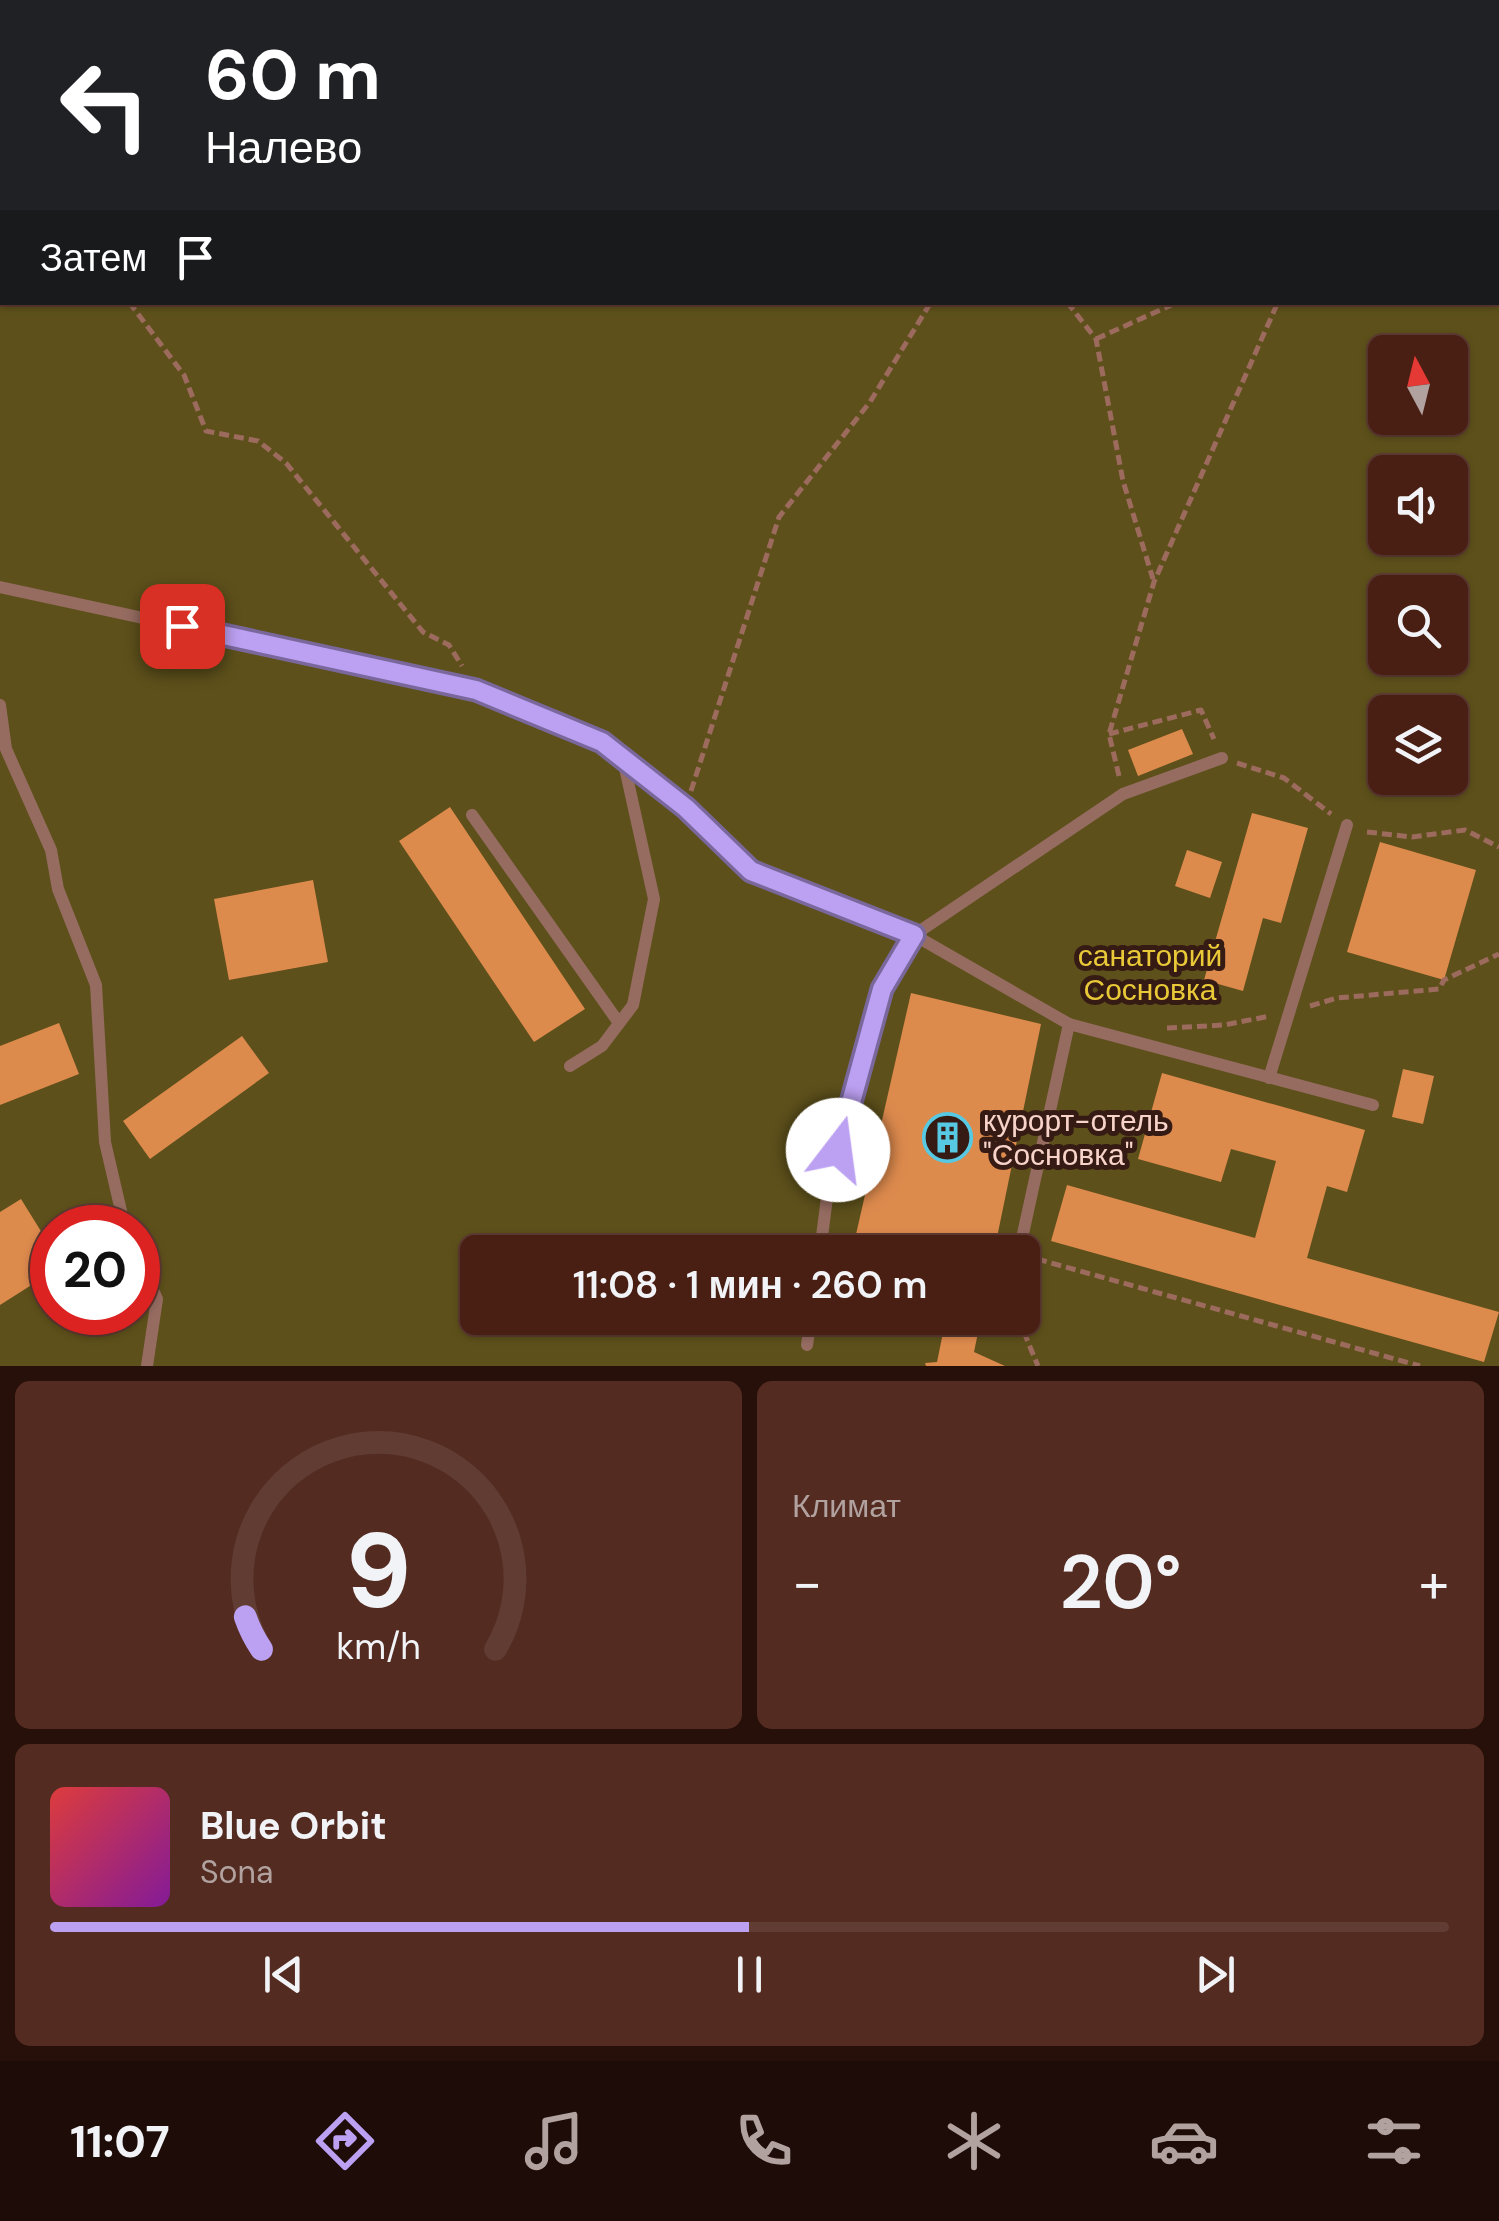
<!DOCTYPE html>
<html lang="ru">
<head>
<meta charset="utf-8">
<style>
  :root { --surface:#491e13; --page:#532b21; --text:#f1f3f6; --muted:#b1a2a0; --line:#613c33; --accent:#bca0f2 }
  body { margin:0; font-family:"DM Sans",sans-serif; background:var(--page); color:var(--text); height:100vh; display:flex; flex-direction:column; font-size:38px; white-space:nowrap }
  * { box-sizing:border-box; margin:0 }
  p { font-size:32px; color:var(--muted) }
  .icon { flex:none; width:55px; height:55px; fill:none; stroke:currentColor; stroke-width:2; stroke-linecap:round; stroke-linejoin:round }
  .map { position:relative; height:1366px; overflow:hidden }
  .panel { display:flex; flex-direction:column; gap:15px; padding:15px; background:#28100a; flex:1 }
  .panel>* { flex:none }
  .guide { position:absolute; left:0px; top:0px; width:1500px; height:305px; box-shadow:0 2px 8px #0004,0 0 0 2px var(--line); background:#202124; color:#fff; overflow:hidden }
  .needle { width:65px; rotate:353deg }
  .fabs { position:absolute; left:1368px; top:335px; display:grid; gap:20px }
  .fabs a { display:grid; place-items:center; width:100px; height:100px; border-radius:15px; background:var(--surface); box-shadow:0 2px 8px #0004,0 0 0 2px var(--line); font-size:50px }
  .speed { position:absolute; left:30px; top:1205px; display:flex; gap:20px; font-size:50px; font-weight:700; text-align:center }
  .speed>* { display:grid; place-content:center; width:130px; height:130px; border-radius:50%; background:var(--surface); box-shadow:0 2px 8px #0004,0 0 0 2px var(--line); line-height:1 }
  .speed .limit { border:15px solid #d22; background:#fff; color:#111 }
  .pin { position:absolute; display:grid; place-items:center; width:85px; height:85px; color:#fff; margin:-42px; border-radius:20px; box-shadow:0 5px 15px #0006 }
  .me { position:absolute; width:110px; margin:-55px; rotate:15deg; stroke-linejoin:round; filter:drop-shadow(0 0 8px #0008) }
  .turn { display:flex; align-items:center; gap:35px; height:210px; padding:0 40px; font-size:45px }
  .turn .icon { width:130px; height:130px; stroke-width:2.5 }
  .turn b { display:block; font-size:70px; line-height:85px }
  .then { display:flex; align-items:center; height:95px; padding:0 40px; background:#0003; gap:20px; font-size:38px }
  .big { font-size:75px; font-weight:600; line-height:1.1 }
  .panel .card { flex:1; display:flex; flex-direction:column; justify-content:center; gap:15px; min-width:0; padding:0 35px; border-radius:15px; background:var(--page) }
  .panel .dial { align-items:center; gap:0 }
  .dial svg { height:260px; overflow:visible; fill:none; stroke:var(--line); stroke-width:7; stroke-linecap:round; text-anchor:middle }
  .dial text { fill:var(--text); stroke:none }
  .song { display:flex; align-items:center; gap:30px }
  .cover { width:120px; height:120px; border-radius:15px; background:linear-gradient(135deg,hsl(0 70% 55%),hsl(290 70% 35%)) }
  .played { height:10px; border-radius:5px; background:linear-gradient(90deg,var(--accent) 50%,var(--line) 50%) }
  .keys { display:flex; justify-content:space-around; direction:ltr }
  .heat { display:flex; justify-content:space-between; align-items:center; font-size:55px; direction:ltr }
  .panel .tiles { flex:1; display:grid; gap:15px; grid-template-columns:1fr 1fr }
  .card:last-child { grid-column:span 2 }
  .trip { position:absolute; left:460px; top:1235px; width:580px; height:100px; border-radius:15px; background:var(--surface); box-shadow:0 2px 8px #0004,0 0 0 2px var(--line); font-weight:600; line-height:100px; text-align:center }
  .tab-bar { display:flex; height:160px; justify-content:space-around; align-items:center; background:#1d0c08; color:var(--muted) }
  .tab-bar .icon { width:70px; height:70px }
  .tab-bar .current { color:var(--accent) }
  .tab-bar b { font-size:45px; color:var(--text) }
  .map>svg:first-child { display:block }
  .green { fill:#5d501b; fill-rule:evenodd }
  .building { fill:#dd8a4d }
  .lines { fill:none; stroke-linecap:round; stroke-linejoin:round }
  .path { stroke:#9c6b5e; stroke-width:5; stroke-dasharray:10 5; stroke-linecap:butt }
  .lane { stroke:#966c61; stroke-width:12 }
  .route-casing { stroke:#7a689d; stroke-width:25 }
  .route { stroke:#bca0f2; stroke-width:18 }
  .labels { text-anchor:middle; stroke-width:10; stroke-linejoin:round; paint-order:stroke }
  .park-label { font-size:30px; fill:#eac939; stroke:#351b14 }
  .poi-label { font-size:30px; fill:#f8d3c9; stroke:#351b14; text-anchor:start }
</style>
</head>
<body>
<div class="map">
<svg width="1499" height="1366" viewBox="0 0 1499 1366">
  <rect width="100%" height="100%" fill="#612819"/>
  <path class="green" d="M 0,0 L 1499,0 L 1499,1366 L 0,1366 ZM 2,2 L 1498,2 L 1498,302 L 2,302 ZM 1385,352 L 1450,352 L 1450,418 L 1385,418 ZM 1385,472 L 1450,472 L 1450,538 L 1385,538 ZM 1385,592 L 1450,592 L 1450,658 L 1385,658 ZM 1385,712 L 1450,712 L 1450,778 L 1385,778 ZM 52,1228 L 138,1228 L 138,1312 L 52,1312 ZM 478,1252 L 1022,1252 L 1022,1318 L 478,1318 Z"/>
  <g class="building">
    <path d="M 1182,729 L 1193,754 L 1138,776 L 1128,750 Z"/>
    <path d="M 450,807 L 585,1009 L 534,1042 L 399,841 Z"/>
    <path d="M 1252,813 L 1308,828 L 1281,923 L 1263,918 L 1243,991 L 1204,980 Z"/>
    <path d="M 1380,842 L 1476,870 L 1444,980 L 1347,952 Z"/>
    <path d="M 1187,850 L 1222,862 L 1210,898 L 1175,886 Z"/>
    <path d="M 313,880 L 328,962 L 229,980 L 214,899 Z"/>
    <path d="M 911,993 L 1041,1024 L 994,1252 L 852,1252 Z"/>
    <path d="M 59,1023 L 79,1074 L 0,1105 L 0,1046 Z"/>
    <path d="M 242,1036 L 269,1073 L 150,1159 L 123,1121 Z"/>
    <path d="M 1403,1069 L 1434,1076 L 1423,1124 L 1392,1117 Z"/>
    <path d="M 1162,1073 L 1365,1130 L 1347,1192 L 1327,1186 L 1307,1258 L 1499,1312 L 1484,1362 L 1051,1241 L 1067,1185 L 1255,1238 L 1276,1161 L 1231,1149 L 1221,1182 L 1138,1159 Z"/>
    <path d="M 21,1199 L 52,1249 L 52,1272 L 0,1305 L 0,1212 Z"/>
    <path d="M 946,1318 L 981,1318 L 974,1352 L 1005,1366 L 926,1366 L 925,1363 L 937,1362 Z"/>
  </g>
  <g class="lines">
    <g class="path">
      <path d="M 707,0 L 711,2"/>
      <path d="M 811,0 L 812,2"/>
      <path d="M 424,2 L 427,0"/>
      <path d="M 1063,2 L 1064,0"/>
      <path d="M 1415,2 L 1416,0"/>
      <path d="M 0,88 L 2,99"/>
      <path d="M 1498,143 L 1499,142"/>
      <path d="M 129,302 L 184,375 L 206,431 L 258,441 L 286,463 L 423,632 L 449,645 L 462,666"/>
      <path d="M 1067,302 L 1096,339 L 1123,481 L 1153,579"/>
      <path d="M 1096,339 L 1178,302"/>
      <path d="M 1109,734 L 1201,710 L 1214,739"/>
      <path d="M 1237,763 L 1284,778 L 1331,814"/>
      <path d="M 1119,776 L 1109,734 L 1154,582 L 1278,302"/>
      <path d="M 691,791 L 779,517 L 870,402 L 931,302"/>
      <path d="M 1367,832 L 1412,837 L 1465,830 L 1499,847"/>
      <path d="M 1310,1006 L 1337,998 L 1439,989 L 1444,980 L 1499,954"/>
      <path d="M 1167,1028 L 1224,1025 L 1270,1016"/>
      <path d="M 1037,1259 L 1420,1366"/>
      <path d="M 1018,1318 L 1038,1366"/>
    </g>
    <g class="lane">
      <path d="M 0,587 L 477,690 L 602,742 L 686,808 L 751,871 L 914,935 L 1069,1024 L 1019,1252"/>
      <path d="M 0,705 L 6,749 L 51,850 L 58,889 L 96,985 L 105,1142 L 125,1228"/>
      <path d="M 472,815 L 619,1023"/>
      <path d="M 1069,1024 L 1373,1105"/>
      <path d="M 570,1066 L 602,1046 L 633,1005 L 654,899 L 623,759"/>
      <path d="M 1269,1078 L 1347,825"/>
      <path d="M 820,1252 L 829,1182 L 882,989 L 914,935 L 1123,794 L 1222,758"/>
      <path d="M 138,1256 L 157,1299 L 147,1366"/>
      <path d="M 807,1345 L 811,1318"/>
    </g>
  </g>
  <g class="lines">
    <defs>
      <path id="route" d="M 182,626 L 476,690 L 602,742 L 686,808 L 751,871 L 914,935 L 882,989 L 838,1150"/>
    </defs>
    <use href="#route" class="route-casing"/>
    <use href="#route" class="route"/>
  </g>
  <defs>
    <symbol id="building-ring" viewBox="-11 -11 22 22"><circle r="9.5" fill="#351b14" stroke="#57c9e3" stroke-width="1.5"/><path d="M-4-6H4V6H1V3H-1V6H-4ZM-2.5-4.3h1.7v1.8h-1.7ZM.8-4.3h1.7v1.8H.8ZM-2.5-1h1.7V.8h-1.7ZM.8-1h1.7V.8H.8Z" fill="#57c9e3"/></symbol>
  </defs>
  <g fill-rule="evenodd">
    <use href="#building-ring" x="920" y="1110" width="55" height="55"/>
  </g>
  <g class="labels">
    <g class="park-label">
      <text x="1150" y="966">санаторий<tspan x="1150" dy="34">Сосновка</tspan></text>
    </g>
    <g class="poi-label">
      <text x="983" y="1131">курорт-отель<tspan x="983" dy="34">"Сосновка"</tspan></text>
    </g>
  </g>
</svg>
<div class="fabs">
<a><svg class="needle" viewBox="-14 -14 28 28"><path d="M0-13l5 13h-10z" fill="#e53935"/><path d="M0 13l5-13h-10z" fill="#b1a2a0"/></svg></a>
<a><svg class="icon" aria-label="sound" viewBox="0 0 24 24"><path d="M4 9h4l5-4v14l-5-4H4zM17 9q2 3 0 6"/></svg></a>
<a><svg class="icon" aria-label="search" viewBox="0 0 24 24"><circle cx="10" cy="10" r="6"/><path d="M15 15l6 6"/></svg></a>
<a><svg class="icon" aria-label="layers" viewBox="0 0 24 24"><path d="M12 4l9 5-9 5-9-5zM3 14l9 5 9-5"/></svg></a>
</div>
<div class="speed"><div class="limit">20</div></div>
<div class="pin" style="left:182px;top:626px;background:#d93025"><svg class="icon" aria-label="arrive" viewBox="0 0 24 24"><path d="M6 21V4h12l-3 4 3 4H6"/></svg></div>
<svg class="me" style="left:838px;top:1150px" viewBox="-20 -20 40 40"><circle r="19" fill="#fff"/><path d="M0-13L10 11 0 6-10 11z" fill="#bca0f2"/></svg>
<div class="trip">11:08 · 1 мин · 260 m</div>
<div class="guide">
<div class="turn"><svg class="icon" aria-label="left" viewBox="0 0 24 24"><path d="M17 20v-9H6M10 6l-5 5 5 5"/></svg><div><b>60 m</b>Налево</div></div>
<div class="then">Затем<svg class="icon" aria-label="arrive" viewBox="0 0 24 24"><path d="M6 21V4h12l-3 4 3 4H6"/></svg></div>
</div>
</div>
<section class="panel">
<div class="tiles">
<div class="card dial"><svg viewBox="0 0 100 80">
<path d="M14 69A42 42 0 1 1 86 69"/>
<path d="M14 69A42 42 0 0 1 9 59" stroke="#bca0f2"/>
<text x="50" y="56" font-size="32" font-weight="700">9</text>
<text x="50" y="72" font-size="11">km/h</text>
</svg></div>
<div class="card"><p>Климат</p>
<div class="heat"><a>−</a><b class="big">20°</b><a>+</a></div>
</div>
<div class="card">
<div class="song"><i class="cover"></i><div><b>Blue Orbit</b><p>Sona</p></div></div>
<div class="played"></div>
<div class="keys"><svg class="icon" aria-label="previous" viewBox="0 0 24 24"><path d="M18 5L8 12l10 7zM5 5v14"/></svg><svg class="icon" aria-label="pause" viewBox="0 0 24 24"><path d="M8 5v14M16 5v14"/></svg><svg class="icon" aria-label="next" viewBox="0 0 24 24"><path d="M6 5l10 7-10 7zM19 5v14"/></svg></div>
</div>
</div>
</section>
<nav class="tab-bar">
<b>11:07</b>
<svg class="icon current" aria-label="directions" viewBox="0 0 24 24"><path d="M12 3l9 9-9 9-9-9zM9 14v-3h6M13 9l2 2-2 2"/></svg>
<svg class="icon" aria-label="music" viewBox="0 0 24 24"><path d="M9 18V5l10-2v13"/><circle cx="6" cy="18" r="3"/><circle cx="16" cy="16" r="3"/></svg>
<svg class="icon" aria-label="phone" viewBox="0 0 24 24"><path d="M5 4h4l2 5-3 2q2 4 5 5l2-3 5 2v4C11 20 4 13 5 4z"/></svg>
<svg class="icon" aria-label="climate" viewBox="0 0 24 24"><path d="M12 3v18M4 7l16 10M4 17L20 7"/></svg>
<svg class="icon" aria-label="car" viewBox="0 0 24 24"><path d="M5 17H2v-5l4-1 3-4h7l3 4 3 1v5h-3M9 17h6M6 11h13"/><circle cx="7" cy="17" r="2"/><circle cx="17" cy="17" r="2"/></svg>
<svg class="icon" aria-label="filters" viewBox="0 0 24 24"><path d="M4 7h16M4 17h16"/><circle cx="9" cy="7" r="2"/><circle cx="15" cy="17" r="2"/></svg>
</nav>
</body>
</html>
